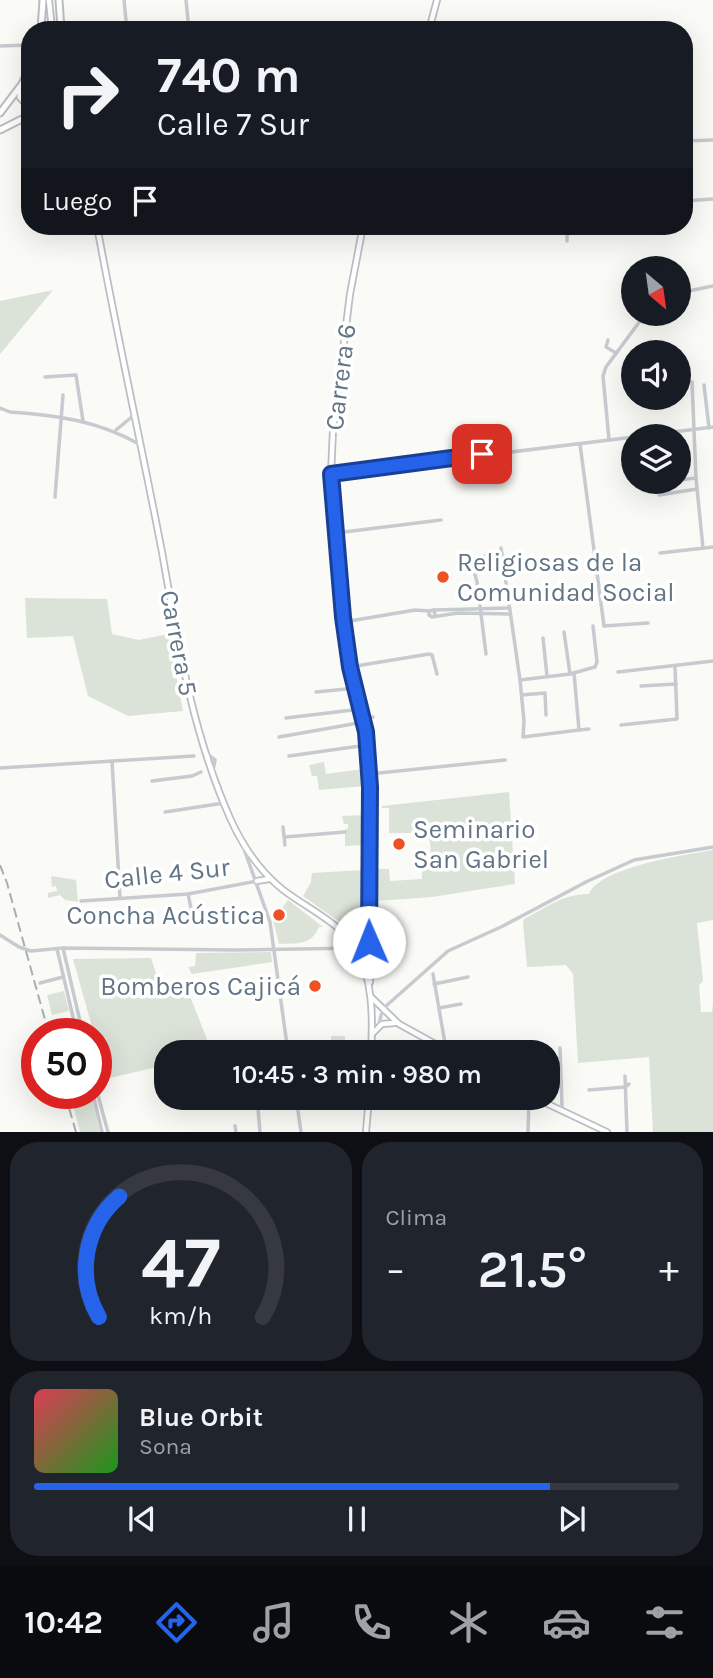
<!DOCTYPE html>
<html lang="es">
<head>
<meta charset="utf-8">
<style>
  :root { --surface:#171b24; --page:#20242c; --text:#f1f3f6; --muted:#9ea1a6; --line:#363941; --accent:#2563eb }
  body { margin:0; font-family:Karla,sans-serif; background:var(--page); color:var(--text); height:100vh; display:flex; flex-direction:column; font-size:26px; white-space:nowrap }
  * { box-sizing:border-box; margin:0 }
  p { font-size:23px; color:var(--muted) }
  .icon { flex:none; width:38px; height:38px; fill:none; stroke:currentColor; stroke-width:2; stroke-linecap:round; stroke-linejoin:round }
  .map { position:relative; height:1132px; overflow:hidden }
  .side { display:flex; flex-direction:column; gap:10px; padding:10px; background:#0d0f14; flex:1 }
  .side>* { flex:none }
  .banner { position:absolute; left:21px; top:21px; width:672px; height:214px; border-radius:28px; box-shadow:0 7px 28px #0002; background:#171b24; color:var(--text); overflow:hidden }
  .needle { width:46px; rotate:151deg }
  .tools { position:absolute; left:621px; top:256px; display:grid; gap:14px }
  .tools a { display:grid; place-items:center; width:70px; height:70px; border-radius:50%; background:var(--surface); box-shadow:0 7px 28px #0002; font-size:35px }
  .speed { position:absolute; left:21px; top:1018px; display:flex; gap:14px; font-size:35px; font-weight:700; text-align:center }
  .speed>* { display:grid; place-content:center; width:91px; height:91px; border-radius:50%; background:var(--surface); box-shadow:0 7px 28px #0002; line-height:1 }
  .speed .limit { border:10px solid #d22; background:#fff; color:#111 }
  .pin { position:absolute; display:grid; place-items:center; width:60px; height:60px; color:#fff; margin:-30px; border-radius:14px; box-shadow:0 4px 10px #0006 }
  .me { position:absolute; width:77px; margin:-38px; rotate:359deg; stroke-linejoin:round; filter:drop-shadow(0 0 5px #0008) }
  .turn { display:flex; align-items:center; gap:24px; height:147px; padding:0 21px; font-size:32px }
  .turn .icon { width:91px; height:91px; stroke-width:2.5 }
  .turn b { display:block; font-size:49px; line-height:60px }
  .then { display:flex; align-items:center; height:66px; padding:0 21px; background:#0003; gap:14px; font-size:26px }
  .big { font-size:52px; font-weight:600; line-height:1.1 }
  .side .tile { flex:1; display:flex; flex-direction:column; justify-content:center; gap:10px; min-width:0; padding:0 24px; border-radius:28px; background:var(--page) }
  .side .dial { align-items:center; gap:0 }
  .dial svg { height:182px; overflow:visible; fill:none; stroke:var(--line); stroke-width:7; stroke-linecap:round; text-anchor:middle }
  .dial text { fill:var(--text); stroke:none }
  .song { display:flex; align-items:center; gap:21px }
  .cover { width:84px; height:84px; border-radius:10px; background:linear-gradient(135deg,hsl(350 70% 55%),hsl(120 70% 35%)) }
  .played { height:7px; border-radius:4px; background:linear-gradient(90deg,var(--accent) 80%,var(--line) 80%) }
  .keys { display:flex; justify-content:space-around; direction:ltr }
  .heat { display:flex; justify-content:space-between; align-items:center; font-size:38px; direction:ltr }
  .side .tiles { flex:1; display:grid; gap:10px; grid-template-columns:1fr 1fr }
  .tile:last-child { grid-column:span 2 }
  .trip { position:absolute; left:154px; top:1040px; width:406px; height:70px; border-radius:28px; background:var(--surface); box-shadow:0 7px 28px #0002; font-weight:600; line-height:70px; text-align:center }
  .menu { display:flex; height:112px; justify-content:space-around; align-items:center; background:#090b0e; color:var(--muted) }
  .menu .icon { width:49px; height:49px }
  .menu .on { color:var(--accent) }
  .menu b { font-size:32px; color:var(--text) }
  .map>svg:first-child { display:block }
  .green { fill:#dbe2d8 }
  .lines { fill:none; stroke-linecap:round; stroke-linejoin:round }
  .secondary-casing { stroke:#b9bfc3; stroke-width:8 }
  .trunk-casing { stroke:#b9bdc0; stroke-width:9 }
  .minor { stroke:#c7cbcf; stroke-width:3.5 }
  .secondary { stroke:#fff; stroke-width:4.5 }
  .trunk { stroke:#fff; stroke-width:5 }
  .rail { stroke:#a7aeb4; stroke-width:2; stroke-dasharray:10 5; stroke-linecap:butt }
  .route-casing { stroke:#184099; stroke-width:18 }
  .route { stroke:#2563eb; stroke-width:12 }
  .poi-dot { fill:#ee5122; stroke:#fff; stroke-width:2.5 }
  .labels { text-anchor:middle; stroke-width:7; stroke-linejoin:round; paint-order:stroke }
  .street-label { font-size:26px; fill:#637584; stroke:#fff }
  .poi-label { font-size:26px; fill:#637584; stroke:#fff; text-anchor:start }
</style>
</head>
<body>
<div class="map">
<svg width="713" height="1132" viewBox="0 0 713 1132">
  <rect width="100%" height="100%" fill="#fafaf7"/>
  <g class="green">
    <path d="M 53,290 L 0,354 L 0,301 Z"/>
    <path d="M 25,598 L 107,599 L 112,634 L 139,640 L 168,634 L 183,711 L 128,716 L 88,696 L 73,636 L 27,638 Z"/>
    <path d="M 324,762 L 326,774 L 363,769 L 365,786 L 319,790 L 317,776 L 312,776 L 309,765 Z"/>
    <path d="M 509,792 L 515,884 L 432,897 L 376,901 L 378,869 L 389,869 L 390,881 L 422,879 L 422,872 C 431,862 434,843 426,833 L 389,833 L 389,808 L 382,808 L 382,806 Z"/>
    <path d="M 364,815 L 363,845 L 345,846 L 345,829 L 348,829 L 348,824 L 344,824 L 342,816 Z"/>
    <path d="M 713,850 L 713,920 L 697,923 L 703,981 L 699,985 L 701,1012 L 712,1012 L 713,1004 L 713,1132 L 653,1132 L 649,1057 L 578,1063 L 573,974 L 566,965 L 527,967 L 523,923 L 524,919 C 545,908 565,893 589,894 C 600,867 685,855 713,850 Z"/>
    <path d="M 363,870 L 364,943 L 361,944 L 341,923 L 303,896 L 311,882 L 312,873 Z"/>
    <path d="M 51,876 L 76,880 L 78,902 L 65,900 L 60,895 L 48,898 L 48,893 L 57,891 L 56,886 L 52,887 Z"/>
    <path d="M 288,900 L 323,927 L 319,927 C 311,946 297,943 279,944 L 273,920 Z"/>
    <path d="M 271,952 L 272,962 L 192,974 L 188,967 L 195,966 L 196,953 Z"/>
    <path d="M 151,958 L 159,982 L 188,991 L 212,1052 L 166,1052 L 166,1065 L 105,1079 L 96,1044 L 96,1034 L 94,1034 L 73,959 Z"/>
    <path d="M 64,991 L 69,1011 L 52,1015 L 47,995 Z"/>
    <path d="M 331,1036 L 345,1036 L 345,1042 L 349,1042 L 349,1048 L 365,1048 L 365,1052 L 331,1052 Z"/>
    <path d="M 70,1094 L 91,1094 L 100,1132 L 80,1132 Z"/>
  </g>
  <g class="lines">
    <defs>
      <g id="secondary">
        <path d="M 49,0 L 52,30"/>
        <path d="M 429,30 L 437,0"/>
        <path d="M 97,226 C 117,335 141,443 162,552 C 178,643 192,732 230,818 C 242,845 259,870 282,889 C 306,908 340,922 356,949 C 373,978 373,1019 371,1052"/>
        <path d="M 363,226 L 350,294 L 333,430 L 331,474 L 343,617 L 350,667 L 364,722 L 368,757 L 370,982"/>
        <path d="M 257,881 L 269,879"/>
        <path d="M 371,997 L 399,1024 L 450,1052"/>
        <path d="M 373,1033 L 382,1024 L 395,1023"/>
        <path d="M 533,1097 L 607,1132"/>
        <path d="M 366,1132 L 369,1097"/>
      </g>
      <g id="trunk">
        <path d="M 59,0 L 61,30"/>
        <path d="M 41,30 L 43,0"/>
        <path d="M 21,87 L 20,97 L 30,108"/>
        <path d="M 0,113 L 22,84 L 30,67"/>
        <path d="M 0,130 L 30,115"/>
      </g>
    </defs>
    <use href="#secondary" class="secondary-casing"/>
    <use href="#trunk" class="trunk-casing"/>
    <g class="minor">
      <path d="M 124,0 L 127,30"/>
      <path d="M 186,0 L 189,30"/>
      <path d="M 0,46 L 30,45"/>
      <path d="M 684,141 L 713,140"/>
      <path d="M 684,201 L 713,199"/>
      <path d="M 567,226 L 567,241"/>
      <path d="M 679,293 L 713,286"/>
      <path d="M 608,340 L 606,347 L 616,353"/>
      <path d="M 45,377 L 76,375 L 83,421"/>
      <path d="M 692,382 L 696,478 L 703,548"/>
      <path d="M 704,385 L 709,428"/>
      <path d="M 0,408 L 10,412 C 57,415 98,421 139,444"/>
      <path d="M 116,430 L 133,416"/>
      <path d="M 641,436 L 713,427"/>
      <path d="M 609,440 L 603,376 L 606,367 L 646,313"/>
      <path d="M 580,444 L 604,626 L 648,623"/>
      <path d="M 457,457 L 458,465"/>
      <path d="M 331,474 L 634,437"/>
      <path d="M 679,480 L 696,478"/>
      <path d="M 654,485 L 675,481"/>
      <path d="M 659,495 L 697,489"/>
      <path d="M 55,497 L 63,395"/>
      <path d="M 336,533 L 441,520"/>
      <path d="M 501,548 L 520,680 L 524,721 L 523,737 L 579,730"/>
      <path d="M 660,553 L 713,547"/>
      <path d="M 434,610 L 509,608"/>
      <path d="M 435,615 L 434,610 L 429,611 L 429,615 L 432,617 L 458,613 L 510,614"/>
      <path d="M 344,622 L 415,610 L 429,611"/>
      <path d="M 564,632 L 570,674"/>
      <path d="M 543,638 L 547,676"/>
      <path d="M 486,654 L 477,582 L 471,560 L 474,558 L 502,554"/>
      <path d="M 350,667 L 429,654 L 432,655 L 437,674"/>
      <path d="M 618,672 L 713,661"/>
      <path d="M 574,673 L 579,730 L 589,729"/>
      <path d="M 520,680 L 570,674 L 595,667 L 597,662 L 593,626"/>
      <path d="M 641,686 L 676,684"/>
      <path d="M 316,692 L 356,688"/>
      <path d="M 522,695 L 545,693 L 546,715"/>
      <path d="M 286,718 L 361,709"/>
      <path d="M 364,719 L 373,717"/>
      <path d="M 621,725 L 677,719 L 675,667"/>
      <path d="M 279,737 L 364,722"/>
      <path d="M 206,753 L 215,760 L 213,771"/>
      <path d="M 289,756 L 367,745"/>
      <path d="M 112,761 L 120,898"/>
      <path d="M 0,768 L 194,756"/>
      <path d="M 369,774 L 505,760"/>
      <path d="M 152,781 L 192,776 L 201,772"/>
      <path d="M 165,812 L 224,803"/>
      <path d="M 283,827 L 285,845"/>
      <path d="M 285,837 L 345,832"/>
      <path d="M 243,846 L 270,922 L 288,1052"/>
      <path d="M 188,894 L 193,918"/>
      <path d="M 81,901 L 188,894 L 257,881"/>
      <path d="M 0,935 L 19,947 L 31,951 L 63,948 L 236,950 L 356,948"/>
      <path d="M 63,948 L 83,1034"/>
      <path d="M 57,949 L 77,1034"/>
      <path d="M 433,974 L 446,1049"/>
      <path d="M 40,983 L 63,977"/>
      <path d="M 434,984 L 468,977"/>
      <path d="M 439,1008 L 461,1004"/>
      <path d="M 379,1025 L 381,1015 L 386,1006 L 448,951 L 503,926 L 588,881 L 634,860 L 713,847"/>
      <path d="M 67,1034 L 77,1032"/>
      <path d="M 560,1048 L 562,1106"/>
      <path d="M 625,1076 L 627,1132"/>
      <path d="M 96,1088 L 108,1132"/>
      <path d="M 589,1090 L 625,1087 L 629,1084"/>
      <path d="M 93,1094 L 102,1132"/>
      <path d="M 257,1097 L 260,1132"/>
      <path d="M 296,1097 L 301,1132"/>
      <path d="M 235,1126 L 236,1132"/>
      <path d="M 528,1132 L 529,1097"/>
    </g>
    <use href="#secondary" class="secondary"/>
    <use href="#trunk" class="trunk"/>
    <g class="rail">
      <path d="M 0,865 L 7,883 L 49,1034"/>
      <path d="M 65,1094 L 76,1132"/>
    </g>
  </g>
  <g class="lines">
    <defs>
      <path id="route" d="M 369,942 L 370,787 L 366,732 L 350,667 L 343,617 L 331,474 L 482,454"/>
    </defs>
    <use href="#route" class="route-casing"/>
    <use href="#route" class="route"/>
  </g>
  <g class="poi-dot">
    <circle cx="443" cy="577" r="7"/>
    <circle cx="399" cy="844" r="7"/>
    <circle cx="279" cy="915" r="7"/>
    <circle cx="315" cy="986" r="7"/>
  </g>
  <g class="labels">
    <g class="street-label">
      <text transform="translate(340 377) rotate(-83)" y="9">Carrera 6</text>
      <text transform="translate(179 643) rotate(79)" y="9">Carrera 5</text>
      <text transform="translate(167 873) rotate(-6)" y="9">Calle 4 Sur</text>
    </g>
    <g class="poi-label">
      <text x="457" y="571">Religiosas de la<tspan x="457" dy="30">Comunidad Social</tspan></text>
      <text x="413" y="838">Seminario<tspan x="413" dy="30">San Gabriel</tspan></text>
      <text x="265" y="924" text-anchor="end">Concha Acústica</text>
      <text x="301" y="995" text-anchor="end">Bomberos Cajicá</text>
    </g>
  </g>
</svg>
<div class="tools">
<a><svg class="needle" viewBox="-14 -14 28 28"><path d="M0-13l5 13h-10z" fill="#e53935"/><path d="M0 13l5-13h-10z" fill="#9ea1a6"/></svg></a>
<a><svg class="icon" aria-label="sound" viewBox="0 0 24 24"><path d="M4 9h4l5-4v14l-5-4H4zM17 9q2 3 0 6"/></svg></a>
<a><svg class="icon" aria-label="layers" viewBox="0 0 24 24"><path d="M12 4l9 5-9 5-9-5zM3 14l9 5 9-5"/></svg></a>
</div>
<div class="speed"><div class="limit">50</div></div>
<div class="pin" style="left:482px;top:454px;background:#d93025"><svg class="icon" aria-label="arrive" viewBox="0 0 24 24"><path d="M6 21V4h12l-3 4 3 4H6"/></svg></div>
<svg class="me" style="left:369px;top:942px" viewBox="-20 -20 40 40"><circle r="19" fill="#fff"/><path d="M0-13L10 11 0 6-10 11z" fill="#2563eb"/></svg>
<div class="trip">10:45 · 3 min · 980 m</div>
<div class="banner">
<div class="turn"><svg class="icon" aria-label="right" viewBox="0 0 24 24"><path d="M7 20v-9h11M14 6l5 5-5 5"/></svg><div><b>740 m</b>Calle 7 Sur</div></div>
<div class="then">Luego<svg class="icon" aria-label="arrive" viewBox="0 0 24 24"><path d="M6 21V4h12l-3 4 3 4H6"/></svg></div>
</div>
</div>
<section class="side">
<div class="tiles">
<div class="tile dial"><svg viewBox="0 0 100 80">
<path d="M14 69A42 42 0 1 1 86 69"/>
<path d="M14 69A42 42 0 0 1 23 16" stroke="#2563eb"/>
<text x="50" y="56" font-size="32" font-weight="700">47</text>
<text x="50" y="72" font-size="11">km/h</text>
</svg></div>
<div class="tile"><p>Clima</p>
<div class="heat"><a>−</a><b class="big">21.5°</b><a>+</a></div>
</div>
<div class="tile">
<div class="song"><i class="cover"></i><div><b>Blue Orbit</b><p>Sona</p></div></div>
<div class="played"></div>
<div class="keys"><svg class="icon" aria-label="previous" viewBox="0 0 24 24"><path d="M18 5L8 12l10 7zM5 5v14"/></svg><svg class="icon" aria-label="pause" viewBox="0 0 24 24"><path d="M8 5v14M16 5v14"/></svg><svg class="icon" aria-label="next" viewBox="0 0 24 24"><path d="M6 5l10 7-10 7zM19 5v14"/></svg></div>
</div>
</div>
</section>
<nav class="menu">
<b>10:42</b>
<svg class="icon on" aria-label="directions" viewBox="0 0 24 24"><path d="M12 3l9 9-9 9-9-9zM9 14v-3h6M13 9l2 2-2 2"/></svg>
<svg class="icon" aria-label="music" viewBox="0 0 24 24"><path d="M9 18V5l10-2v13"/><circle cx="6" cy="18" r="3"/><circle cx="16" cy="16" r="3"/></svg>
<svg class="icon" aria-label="phone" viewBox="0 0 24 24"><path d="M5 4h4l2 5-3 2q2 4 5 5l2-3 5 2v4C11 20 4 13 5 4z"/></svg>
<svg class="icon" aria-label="climate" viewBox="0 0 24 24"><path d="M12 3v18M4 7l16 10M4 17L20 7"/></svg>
<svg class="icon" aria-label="car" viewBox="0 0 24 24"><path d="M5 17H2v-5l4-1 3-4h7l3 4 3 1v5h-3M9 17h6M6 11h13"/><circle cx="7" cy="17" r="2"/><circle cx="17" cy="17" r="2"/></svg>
<svg class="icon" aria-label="filters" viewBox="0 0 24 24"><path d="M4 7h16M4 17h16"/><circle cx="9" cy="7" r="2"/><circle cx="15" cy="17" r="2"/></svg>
</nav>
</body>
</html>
